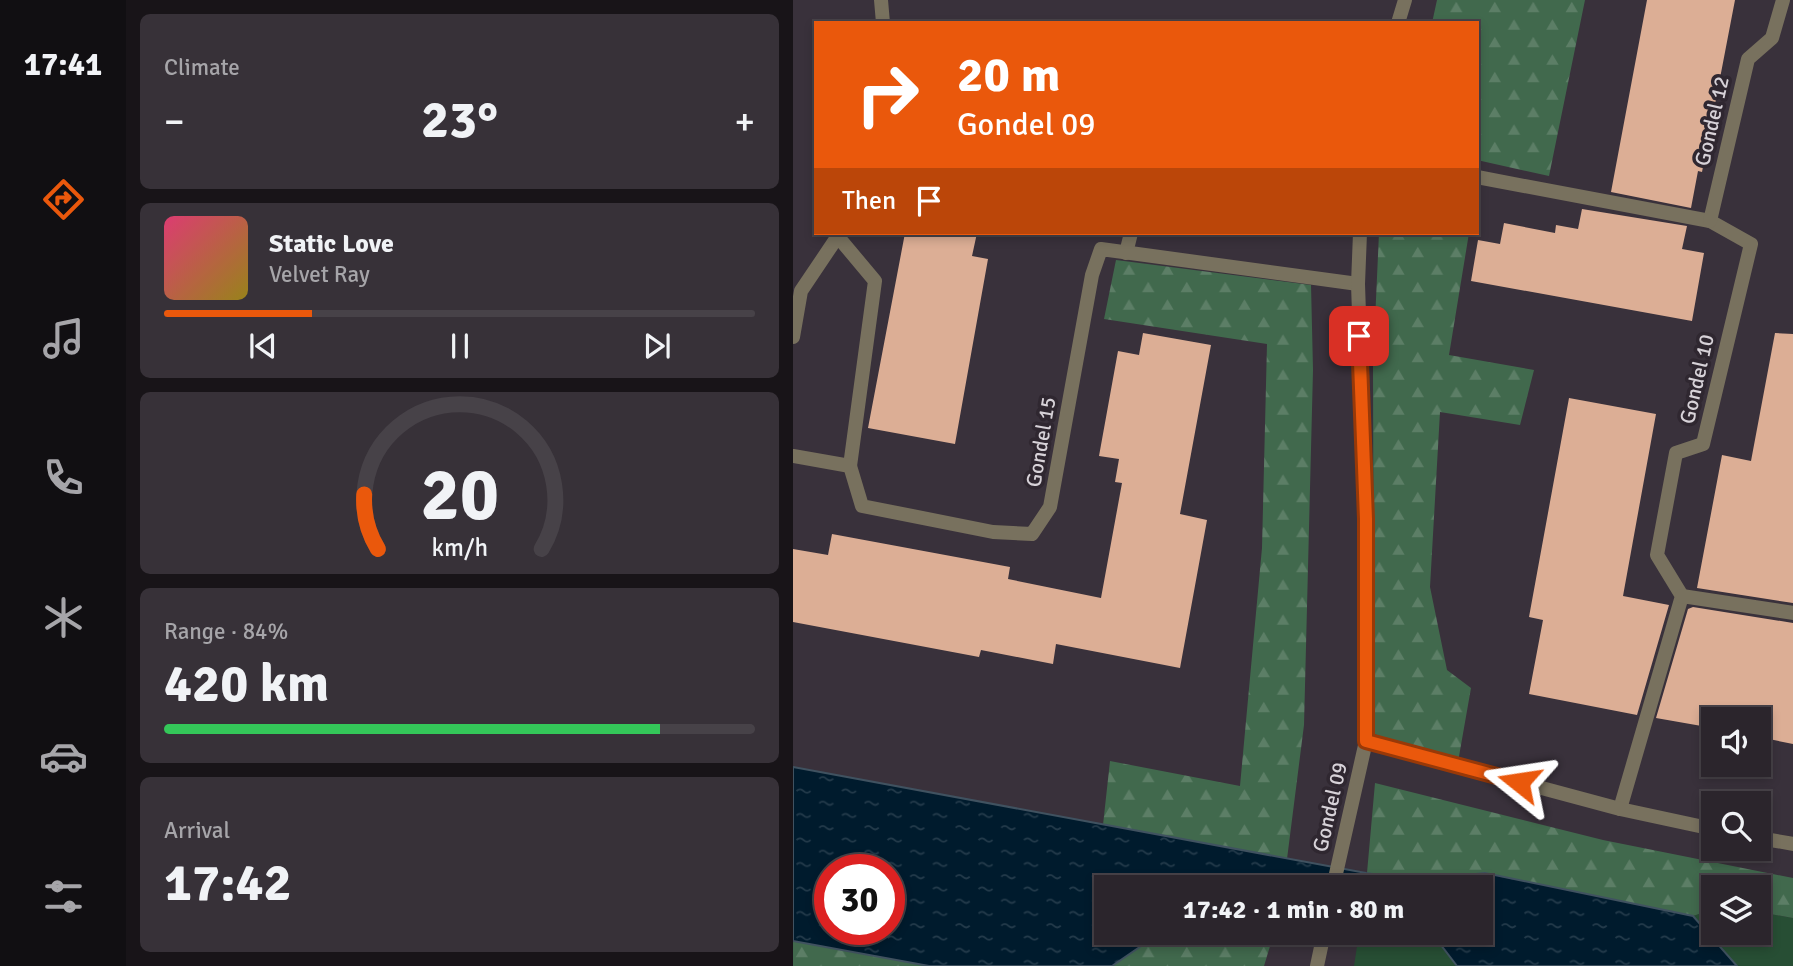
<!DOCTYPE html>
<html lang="en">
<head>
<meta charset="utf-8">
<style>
  :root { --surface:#2b252c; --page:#373138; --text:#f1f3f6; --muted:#a6a5a9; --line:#474248; --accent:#ea580c }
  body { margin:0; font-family:Signika,sans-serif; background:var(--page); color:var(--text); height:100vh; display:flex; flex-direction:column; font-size:26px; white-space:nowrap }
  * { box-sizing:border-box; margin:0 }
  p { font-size:23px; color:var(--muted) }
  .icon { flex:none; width:38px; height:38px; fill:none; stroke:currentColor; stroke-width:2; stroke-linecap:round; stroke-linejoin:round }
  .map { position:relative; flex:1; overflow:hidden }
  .sheet { display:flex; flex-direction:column; gap:14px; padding:14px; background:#181418; width:667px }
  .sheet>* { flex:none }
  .hud { position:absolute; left:21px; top:21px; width:665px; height:214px; border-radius:0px; box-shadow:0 4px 10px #0003,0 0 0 2px var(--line); background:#ea580c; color:#fff; overflow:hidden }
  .buttons { position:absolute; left:908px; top:707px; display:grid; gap:14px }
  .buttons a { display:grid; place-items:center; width:70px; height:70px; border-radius:0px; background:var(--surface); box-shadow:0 4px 10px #0003,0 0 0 2px var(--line); font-size:35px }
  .speed { position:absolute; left:21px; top:854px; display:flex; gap:14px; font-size:35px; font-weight:700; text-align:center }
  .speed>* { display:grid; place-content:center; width:91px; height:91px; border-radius:50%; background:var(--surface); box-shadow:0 4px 10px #0003,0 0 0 2px var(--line); line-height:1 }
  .speed .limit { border:10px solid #d22; background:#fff; color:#111 }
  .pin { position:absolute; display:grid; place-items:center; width:60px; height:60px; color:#fff; margin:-30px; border-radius:14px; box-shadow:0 4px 10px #0006 }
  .me { position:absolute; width:77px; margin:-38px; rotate:285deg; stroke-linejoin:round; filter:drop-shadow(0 0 5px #0008) }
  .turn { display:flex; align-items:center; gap:24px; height:147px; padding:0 28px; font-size:32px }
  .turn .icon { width:91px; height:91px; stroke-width:2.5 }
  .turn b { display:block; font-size:49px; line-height:60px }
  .then { display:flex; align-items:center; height:66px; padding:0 28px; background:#0003; gap:14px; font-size:26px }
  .big { font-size:52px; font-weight:700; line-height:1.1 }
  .sheet .tile { flex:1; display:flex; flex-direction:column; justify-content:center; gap:10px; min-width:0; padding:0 24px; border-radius:10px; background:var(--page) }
  .sheet .dial { align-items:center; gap:0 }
  .dial svg { height:182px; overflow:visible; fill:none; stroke:var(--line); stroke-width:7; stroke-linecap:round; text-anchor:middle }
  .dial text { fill:var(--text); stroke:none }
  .song { display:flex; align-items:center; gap:21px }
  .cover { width:84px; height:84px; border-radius:10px; background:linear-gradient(135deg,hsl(340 70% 55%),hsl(50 70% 35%)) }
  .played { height:7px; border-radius:4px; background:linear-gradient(90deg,var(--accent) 25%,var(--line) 25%) }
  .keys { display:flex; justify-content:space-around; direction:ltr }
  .heat { display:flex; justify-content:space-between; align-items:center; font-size:38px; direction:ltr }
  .charge { height:10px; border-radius:5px; background:linear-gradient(90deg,#34c759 84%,var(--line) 0) }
  .trip { position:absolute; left:301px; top:875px; width:399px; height:70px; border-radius:0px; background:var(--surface); box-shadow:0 4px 10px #0003,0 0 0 2px var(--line); font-weight:700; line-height:70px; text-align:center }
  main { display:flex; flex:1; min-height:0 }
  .tabs { display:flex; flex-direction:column; width:126px; justify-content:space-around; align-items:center; background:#110f12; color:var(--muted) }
  .tabs .icon { width:49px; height:49px }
  .tabs .active { color:var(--accent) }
  .tabs b { font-size:32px; color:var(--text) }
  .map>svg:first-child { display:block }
  .green { fill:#274e34 }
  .forest { fill:url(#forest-firs) }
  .water { fill:url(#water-ripples); stroke:#405260; stroke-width:2; fill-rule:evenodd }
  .building { fill:#dcae95 }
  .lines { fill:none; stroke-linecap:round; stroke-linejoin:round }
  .street { stroke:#78715e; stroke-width:14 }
  .route-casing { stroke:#983908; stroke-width:18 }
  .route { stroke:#ea580c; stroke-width:12 }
  .labels { text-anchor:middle; stroke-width:7; stroke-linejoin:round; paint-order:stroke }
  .street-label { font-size:21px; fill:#d7d2d8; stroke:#2f2730 }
</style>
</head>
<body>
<main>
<nav class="tabs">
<b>17:41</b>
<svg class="icon active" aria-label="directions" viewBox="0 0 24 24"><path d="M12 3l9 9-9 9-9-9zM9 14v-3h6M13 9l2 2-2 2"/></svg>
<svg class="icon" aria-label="music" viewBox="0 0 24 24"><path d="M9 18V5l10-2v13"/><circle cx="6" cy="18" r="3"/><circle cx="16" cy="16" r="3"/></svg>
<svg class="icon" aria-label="phone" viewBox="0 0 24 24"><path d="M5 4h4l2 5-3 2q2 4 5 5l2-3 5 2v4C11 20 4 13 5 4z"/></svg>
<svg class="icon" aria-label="climate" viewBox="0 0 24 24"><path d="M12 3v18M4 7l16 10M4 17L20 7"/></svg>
<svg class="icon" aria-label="car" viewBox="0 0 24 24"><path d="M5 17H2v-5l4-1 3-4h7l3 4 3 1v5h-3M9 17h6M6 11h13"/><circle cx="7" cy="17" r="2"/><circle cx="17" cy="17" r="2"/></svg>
<svg class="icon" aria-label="filters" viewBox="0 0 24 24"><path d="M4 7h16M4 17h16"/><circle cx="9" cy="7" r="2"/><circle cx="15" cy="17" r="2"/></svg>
</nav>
<section class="sheet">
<div class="tile"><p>Climate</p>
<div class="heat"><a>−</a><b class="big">23°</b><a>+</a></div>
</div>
<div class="tile">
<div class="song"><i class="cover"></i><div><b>Static Love</b><p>Velvet Ray</p></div></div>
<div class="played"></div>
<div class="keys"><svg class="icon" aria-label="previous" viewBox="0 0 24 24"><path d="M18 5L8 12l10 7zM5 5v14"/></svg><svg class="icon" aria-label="pause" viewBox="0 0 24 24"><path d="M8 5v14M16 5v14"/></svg><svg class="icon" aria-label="next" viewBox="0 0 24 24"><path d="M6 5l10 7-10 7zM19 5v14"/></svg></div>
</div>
<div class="tile dial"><svg viewBox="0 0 100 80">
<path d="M14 69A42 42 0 1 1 86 69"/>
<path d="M14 69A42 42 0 0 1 8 45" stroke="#ea580c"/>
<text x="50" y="56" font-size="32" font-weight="700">20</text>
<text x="50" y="72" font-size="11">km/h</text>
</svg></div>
<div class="tile"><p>Range · 84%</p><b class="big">420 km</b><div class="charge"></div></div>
<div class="tile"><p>Arrival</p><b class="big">17:42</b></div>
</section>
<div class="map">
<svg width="1001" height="966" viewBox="0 0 1001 966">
  <defs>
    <pattern id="forest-firs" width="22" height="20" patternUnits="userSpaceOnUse" patternTransform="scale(1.75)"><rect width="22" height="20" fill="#41694d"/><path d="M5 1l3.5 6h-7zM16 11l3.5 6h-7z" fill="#5c7e66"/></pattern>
    <pattern id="water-ripples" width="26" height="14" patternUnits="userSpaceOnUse" patternTransform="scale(1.75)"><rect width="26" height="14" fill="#001b2d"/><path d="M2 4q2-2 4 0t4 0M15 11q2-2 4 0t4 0" fill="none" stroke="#243b4b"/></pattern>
  </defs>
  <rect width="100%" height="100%" fill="#39313b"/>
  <g class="green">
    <path d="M 920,909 L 920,933 L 966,933 L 966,912 L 1000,918 L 1000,966 L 944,966 L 900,916 Z"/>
    <path d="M 566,933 L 630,933 L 641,936 L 664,966 L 561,966 Z"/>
  </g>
  <g class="forest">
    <path d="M 644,0 L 792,0 L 756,176 L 684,160 L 684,23 L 639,23 Z"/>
    <path d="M 586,233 L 676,233 L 656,355 L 741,370 L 727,425 L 647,412 L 637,587 L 654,670 L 678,688 L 665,762 L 581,734 L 580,366 Z"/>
    <path d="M 323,260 L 518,285 L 520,370 L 511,725 L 494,859 L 310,825 L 317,761 L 447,786 L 469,548 L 474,344 L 311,319 Z"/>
    <path d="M 582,783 L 810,840 L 1000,878 L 1000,918 L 966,912 L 966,887 L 920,887 L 920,909 L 900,916 L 692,873 L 623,880 L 574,873 Z"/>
    <path d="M 367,933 L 481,933 L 471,966 L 319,966 Z"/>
    <path d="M 0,941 L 136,966 L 0,966 Z"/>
  </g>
  <path class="water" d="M 0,767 L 573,873 L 623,880 L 692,873 L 900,916 L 944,966 L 664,966 L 641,936 L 630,933 L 688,933 L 688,887 L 313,887 L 313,933 L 367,933 L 319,966 L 136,966 L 0,941 ZM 37,870 L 96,870 L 96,929 L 37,929 Z"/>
  <g class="building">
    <path d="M 854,0 L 942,0 L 909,172 L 905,171 L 898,208 L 818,192 Z"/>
    <path d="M 789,209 L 894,226 L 889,249 L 911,253 L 899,321 L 678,281 L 685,240 L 707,244 L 711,223 L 762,233 L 763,225 L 785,229 Z"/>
    <path d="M 112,233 L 184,233 L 179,256 L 195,259 L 162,444 L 75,428 Z"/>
    <path d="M 350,333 L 418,345 L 387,514 L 414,520 L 387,668 L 263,644 L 260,664 L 188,650 L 186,657 L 0,622 L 0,549 L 35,555 L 39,534 L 217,567 L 215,579 L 308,598 L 329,483 L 322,482 L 326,459 L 306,456 L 325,351 L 346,355 Z"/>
    <path d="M 982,333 L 1000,334 L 1000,603 L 904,588 L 929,455 L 958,461 Z"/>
    <path d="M 776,398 L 863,414 L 830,596 L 876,605 L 844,715 L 736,694 L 750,620 L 736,617 Z"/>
    <path d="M 900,607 L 1000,623 L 1000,744 L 966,737 L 966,719 L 920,719 L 920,728 L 863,718 L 895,609 Z"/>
  </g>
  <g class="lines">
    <g class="street">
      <path d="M 88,0 L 90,23"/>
      <path d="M 605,23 L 612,0"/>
      <path d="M 684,177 L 917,221 L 958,244 L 910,444 L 883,453 L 864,555 L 889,596 L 827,809"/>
      <path d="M 917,221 L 955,59 L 979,38 L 990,0"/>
      <path d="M 46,238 L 82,281 L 57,466"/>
      <path d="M 333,253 L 338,233"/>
      <path d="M 0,337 L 8,291 L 47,233"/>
      <path d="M 0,456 L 57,466 L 69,506 L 200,532 L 239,534 L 257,507 L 299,275 L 308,249 L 565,284"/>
      <path d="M 889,596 L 1001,613"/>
      <path d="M 573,741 L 827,809 L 920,829"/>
      <path d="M 966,838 L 1001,844"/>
      <path d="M 540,887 L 573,741 L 573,519 L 565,284 L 567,233"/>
      <path d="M 524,966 L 531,933"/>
    </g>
  </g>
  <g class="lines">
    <defs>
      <path id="route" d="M 566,336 L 573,519 L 573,741 L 726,782"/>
    </defs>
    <use href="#route" class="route-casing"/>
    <use href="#route" class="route"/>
  </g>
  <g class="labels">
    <g class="street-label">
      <text transform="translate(919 121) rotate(-77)" y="7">Gondel 12</text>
      <text transform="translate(904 379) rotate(-77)" y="7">Gondel 10</text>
      <text transform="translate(248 442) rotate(-80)" y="7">Gondel 15</text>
      <text transform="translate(537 807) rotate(-77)" y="7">Gondel 09</text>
    </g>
  </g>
</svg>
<div class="buttons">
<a><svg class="icon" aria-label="sound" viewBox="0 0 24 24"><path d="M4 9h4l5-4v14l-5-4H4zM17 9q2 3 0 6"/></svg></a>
<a><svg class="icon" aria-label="search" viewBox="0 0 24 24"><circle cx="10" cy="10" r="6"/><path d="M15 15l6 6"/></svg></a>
<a><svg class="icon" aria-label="layers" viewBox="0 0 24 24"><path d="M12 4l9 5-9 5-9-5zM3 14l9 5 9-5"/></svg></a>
</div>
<div class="speed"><div class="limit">30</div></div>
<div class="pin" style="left:566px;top:336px;background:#d93025"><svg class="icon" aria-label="arrive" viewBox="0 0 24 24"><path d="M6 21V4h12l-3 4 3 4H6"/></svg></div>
<svg class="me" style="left:726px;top:782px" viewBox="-20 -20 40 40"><path d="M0-17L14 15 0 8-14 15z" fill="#ea580c" stroke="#fff" stroke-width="4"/></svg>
<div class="trip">17:42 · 1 min · 80 m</div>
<div class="hud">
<div class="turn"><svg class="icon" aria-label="right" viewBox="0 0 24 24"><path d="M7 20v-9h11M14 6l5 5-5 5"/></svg><div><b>20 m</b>Gondel 09</div></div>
<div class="then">Then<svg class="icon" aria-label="arrive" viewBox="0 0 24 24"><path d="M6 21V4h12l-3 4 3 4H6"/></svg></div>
</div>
</div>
</main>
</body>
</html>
